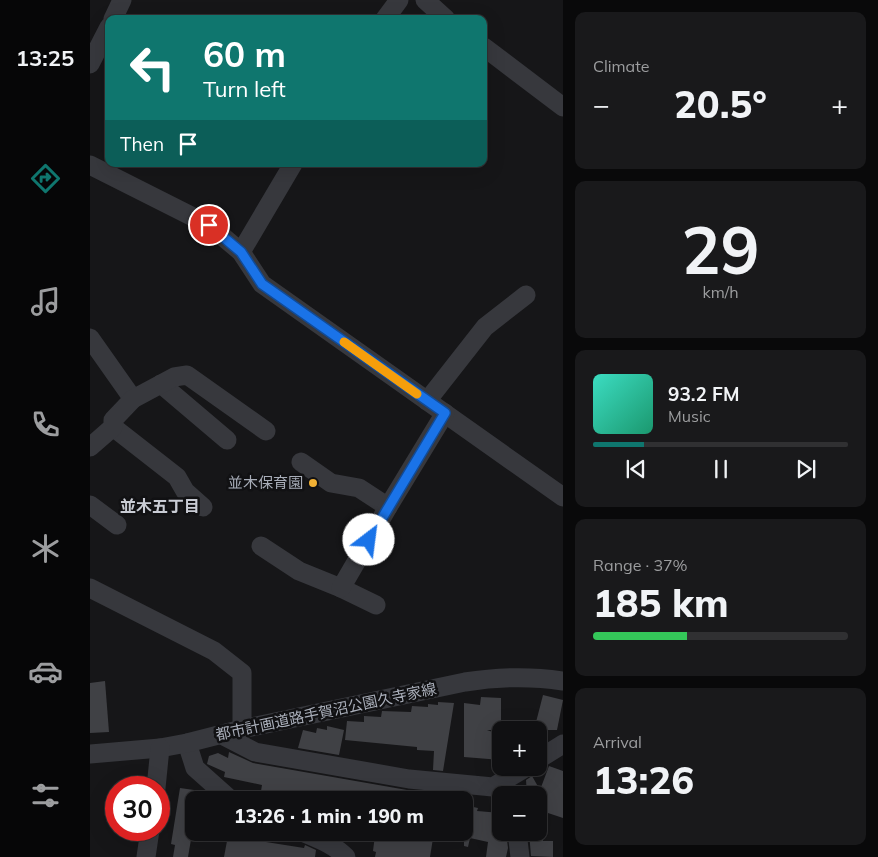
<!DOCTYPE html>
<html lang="en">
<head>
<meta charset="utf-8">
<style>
  :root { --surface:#101012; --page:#19191b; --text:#f1f3f6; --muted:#9c9d9f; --line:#303032; --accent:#0f766e }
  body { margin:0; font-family:Mulish,"Noto Sans JP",sans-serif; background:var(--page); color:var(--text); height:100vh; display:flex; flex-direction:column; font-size:19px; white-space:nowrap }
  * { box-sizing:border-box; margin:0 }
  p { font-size:16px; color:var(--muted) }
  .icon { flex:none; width:28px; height:28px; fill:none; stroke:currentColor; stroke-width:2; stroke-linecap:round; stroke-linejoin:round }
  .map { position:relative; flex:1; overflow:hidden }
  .sheet { display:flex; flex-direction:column; gap:12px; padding:12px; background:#09090a; width:315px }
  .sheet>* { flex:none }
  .guide { position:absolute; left:15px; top:15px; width:382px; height:152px; border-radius:10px; box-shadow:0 5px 20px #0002,0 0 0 1px var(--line); background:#0f766e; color:#fff; overflow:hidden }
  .tools { position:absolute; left:402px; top:721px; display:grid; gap:10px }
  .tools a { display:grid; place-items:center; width:55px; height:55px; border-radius:10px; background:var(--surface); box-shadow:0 5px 20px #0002,0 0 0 1px var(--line); font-size:25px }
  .speed { position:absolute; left:15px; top:776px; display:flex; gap:10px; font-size:25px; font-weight:700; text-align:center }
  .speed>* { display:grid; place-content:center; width:65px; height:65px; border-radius:50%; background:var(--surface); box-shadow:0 5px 20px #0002,0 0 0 1px var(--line); line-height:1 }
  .speed .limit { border:8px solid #d22; background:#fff; color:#111 }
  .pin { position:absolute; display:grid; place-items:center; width:42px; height:42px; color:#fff; margin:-21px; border:2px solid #fff; border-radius:50%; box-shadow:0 1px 5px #0007 }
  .me { position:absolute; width:55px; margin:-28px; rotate:30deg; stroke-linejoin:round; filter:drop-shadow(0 0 4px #0008) }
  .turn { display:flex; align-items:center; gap:18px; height:105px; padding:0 15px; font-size:22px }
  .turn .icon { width:65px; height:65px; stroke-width:2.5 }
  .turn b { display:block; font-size:35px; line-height:42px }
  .then { display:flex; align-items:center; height:48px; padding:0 15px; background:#0003; gap:10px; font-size:19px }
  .big { font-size:38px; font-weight:800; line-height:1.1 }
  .sheet .card { flex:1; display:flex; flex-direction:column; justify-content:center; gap:8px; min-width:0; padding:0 18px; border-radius:10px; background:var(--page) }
  .sheet .dial { align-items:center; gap:0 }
  .dial b { font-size:65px; line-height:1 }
  .song { display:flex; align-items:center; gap:15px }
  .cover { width:60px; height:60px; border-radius:8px; background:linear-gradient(135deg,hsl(170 70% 55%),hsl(160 70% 35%)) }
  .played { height:5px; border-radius:2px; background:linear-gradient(90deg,var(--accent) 20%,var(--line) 20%) }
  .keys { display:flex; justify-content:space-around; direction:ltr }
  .heat { display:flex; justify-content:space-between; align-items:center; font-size:28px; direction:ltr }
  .charge { height:8px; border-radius:4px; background:linear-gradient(90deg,#34c759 37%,var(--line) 0) }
  .trip { position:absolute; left:95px; top:791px; width:288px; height:50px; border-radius:10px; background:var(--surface); box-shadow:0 5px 20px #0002,0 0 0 1px var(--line); font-weight:800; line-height:50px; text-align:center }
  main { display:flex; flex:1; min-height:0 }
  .tabs { display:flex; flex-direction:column; width:90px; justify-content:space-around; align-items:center; background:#060607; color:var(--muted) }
  .tabs .icon { width:35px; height:35px }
  .tabs .active { color:var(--accent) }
  .tabs b { font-size:22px; color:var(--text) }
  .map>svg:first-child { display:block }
  .building { fill:#404145 }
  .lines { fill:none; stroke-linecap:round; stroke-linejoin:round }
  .minor { stroke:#37383d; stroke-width:19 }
  .route-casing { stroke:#114b97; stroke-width:12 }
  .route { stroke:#1a73e8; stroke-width:9 }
  .slow { stroke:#f59e0b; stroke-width:9 }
  .poi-dot { fill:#f2b134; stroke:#111113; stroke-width:2 }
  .labels { text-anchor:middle; stroke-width:5; stroke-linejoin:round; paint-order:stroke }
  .poi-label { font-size:15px; fill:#a8adb8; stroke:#111113; text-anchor:end }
  .street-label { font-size:15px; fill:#a8adb8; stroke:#111113 }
  .neighbourhood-label { font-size:16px; font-weight:bold; fill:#c9ccd4; stroke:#111113 }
</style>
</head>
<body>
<main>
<nav class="tabs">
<b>13:25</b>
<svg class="icon active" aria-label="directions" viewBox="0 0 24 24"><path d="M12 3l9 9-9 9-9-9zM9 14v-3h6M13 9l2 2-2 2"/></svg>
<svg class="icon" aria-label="music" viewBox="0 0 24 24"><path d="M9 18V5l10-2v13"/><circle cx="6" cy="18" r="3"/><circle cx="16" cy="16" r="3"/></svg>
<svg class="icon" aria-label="phone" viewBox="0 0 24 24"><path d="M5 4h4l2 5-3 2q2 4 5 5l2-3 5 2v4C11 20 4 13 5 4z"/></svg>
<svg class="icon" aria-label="climate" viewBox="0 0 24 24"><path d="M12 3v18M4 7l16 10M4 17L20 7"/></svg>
<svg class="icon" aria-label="car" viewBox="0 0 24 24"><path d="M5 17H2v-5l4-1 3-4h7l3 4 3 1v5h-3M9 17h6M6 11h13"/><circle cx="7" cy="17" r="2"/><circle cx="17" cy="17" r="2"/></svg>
<svg class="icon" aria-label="filters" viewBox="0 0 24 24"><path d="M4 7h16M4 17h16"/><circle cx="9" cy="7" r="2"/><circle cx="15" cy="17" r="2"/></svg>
</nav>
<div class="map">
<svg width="473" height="857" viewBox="0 0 473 857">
  <rect width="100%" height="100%" fill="#161618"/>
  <g class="building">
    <path d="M 15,681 L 19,732 L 0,733 L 0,683 Z"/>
    <path d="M 453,695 L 473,700 L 467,730 L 444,730 Z"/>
    <path d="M 391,697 L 411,698 L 411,730 L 397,730 L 411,735 L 411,760 L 374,757 L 374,703 L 390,705 Z"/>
    <path d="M 348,702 L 364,703 L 353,771 L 343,770 L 344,751 L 327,750 L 327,747 L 255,740 L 257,721 L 274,722 L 274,716 L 291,717 L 292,711 L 321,712 L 322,706 L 338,707 L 338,704 L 348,705 Z"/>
    <path d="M 237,726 L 254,730 L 249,755 L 208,748 L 213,730 L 226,733 L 227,728 L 237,730 Z"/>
    <path d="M 139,752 L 163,763 L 317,790 L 342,792 L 341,800 L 256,800 L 228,795 L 227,800 L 190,795 L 189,800 L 170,797 L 172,785 L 134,777 L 135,772 L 117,764 L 119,756 L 128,753 L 138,758 Z"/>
    <path d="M 459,766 L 473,771 L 473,818 L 449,810 L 449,795 L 437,795 L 436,780 L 442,776 L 450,790 Z"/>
    <path d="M 90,788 L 104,790 L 104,822 L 98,857 L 83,857 L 85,845 L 81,844 Z"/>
    <path d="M 374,805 L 388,808 L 387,811 L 411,813 L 411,832 L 416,832 L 418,848 L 416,857 L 396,857 L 398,842 L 380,838 L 378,847 L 374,846 Z"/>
    <path d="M 144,832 L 178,832 L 176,842 L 214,848 L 215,845 L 226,850 L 225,857 L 134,857 L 137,841 L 142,842 Z"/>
    <path d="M 289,832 L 344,832 L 340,857 L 285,857 L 286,852 L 283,851 L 285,835 L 289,836 Z"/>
    <path d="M 439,832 L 453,832 L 453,841 L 463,841 L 463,857 L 441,856 Z"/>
  </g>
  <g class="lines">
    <g class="minor">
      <path d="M 335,0 L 356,19"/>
      <path d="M 23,19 L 32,0"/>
      <path d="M 295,19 L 309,0"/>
      <path d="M 394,47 L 473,107"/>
      <path d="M 0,64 L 19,27"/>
      <path d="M 0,165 L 119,225 L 151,252 L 172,284 L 473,497"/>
      <path d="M 151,252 L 203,164"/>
      <path d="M 0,338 L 43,399"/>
      <path d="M 71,384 L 137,440"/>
      <path d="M 337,401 L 395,327 L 436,295"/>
      <path d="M 23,427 L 87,477 L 95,491 L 113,507"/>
      <path d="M 0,447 L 23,427 L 23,420 L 43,399 L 84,377 L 97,375 L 176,431"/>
      <path d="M 211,462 L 241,483 L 269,488 L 298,507"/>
      <path d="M 0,505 L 27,525"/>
      <path d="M 171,546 L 209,571 L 251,588 L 286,605"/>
      <path d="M 0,588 L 124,651 L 152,673 L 152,729"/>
      <path d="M 251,588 L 298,507 L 355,413"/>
      <path d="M 132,735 L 165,752 L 319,779 L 403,787 L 435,768"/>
      <path d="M 97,743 L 105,768 L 141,800"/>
      <path d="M 0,754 L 70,748 L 97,743 L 152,729 L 375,682 C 407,677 441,676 473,681"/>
      <path d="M 449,759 L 473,744"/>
      <path d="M 66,788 L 70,748"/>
      <path d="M 212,832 C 228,839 243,844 256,857"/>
      <path d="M 427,832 L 430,857"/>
      <path d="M 56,857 L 60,830"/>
    </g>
  </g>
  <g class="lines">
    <defs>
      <path id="route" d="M 119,225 L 151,252 L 172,284 L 355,413 L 279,540"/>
    </defs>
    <use href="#route" class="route-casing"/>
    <use href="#route" class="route"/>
    <path class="slow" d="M 254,342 L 327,394"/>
  </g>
  <circle class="poi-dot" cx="223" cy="483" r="5"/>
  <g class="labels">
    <g class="poi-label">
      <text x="213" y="488">並木保育園</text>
    </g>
    <g class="street-label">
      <text transform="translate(236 712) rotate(-12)" y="5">都市計画道路手賀沼公園久寺家線</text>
    </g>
    <g class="neighbourhood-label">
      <text x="70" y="512">並木五丁目</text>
    </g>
  </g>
</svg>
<div class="tools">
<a>+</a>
<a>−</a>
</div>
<div class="speed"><div class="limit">30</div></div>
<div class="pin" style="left:119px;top:225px;background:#d93025"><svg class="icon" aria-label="arrive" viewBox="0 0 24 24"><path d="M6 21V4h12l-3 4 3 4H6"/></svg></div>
<svg class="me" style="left:279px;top:540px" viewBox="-20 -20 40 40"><circle r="19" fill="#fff"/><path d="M0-13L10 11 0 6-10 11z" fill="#1a73e8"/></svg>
<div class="trip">13:26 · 1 min · 190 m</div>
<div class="guide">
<div class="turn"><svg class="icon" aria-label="left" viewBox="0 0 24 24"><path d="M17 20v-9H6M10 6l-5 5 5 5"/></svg><div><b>60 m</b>Turn left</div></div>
<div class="then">Then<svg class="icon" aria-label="arrive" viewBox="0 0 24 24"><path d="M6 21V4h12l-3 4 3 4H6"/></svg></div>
</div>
</div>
<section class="sheet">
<div class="card"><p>Climate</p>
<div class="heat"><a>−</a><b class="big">20.5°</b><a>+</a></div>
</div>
<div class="card dial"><b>29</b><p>km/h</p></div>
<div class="card">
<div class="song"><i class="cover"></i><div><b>93.2 FM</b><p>Music</p></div></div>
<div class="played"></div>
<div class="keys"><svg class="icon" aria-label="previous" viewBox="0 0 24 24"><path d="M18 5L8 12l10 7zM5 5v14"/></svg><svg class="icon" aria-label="pause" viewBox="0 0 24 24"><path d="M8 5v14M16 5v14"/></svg><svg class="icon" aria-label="next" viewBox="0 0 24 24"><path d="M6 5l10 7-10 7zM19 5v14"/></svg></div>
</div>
<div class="card"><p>Range · 37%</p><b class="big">185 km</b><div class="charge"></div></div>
<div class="card"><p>Arrival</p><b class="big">13:26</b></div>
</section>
</main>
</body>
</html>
